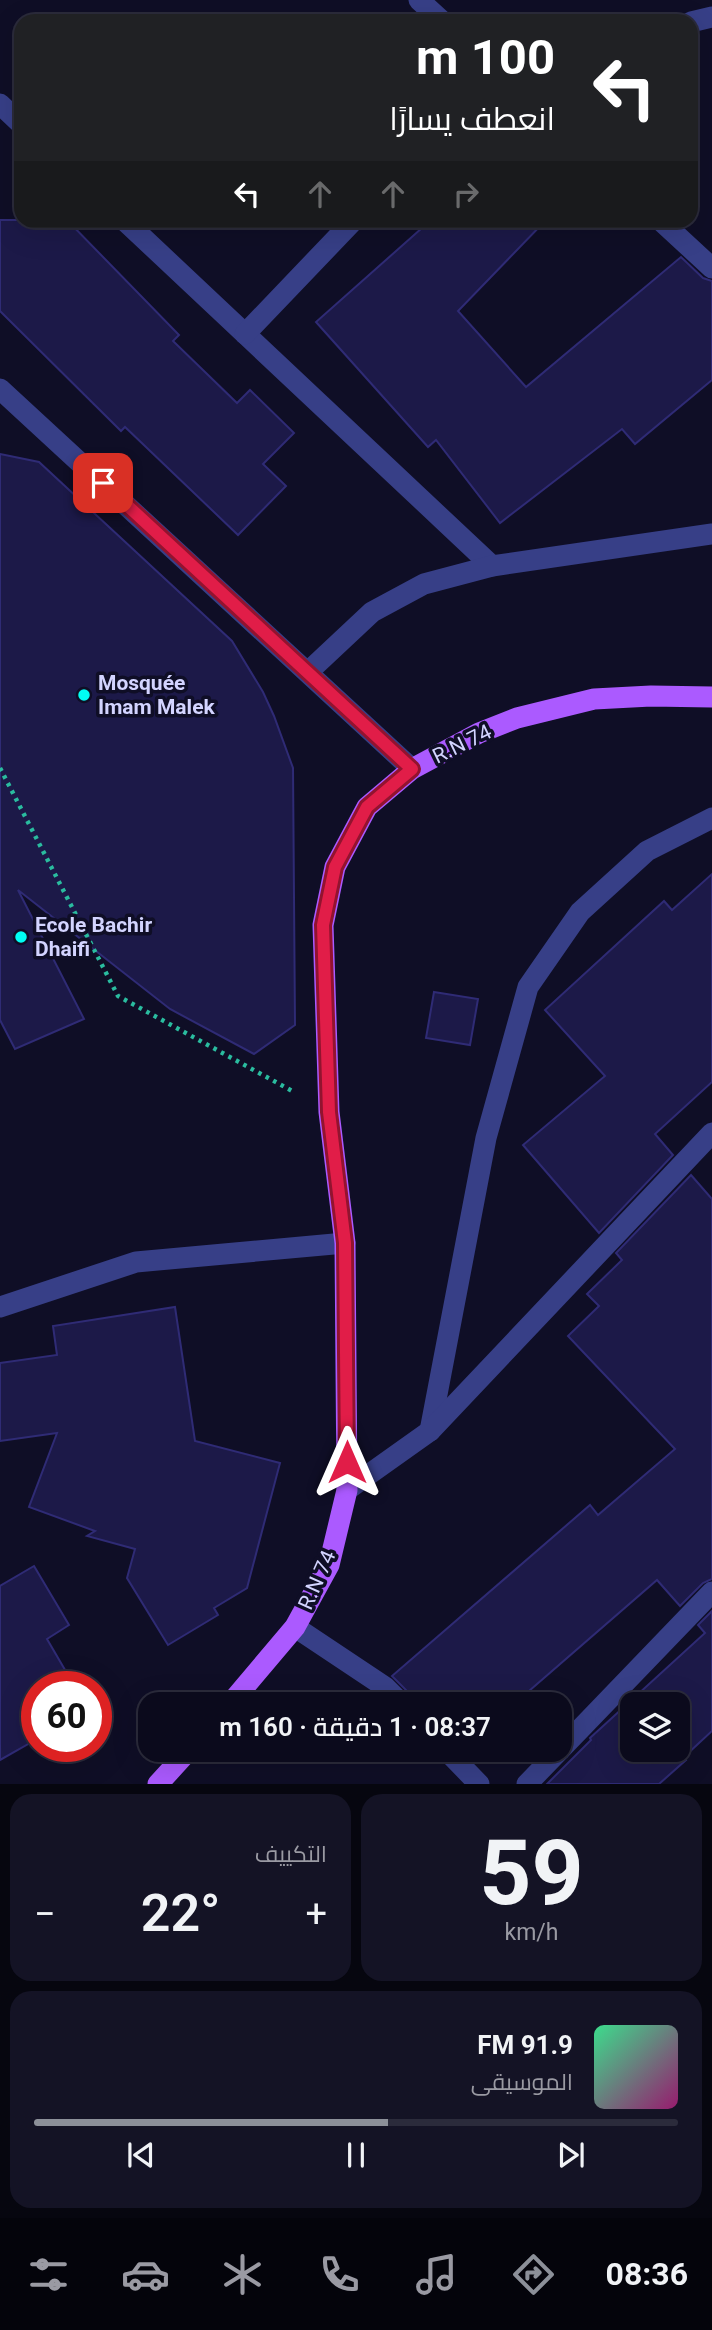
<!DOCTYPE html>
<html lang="ar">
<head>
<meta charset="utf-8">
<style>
  :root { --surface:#0b0a1c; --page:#141325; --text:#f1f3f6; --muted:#9a9aa3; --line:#2b2b3b; --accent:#8c9099 }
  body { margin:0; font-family:Roboto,Cairo,sans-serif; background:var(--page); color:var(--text); direction:rtl; height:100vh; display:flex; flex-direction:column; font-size:26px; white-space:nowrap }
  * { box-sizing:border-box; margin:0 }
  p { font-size:23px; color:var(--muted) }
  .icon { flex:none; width:38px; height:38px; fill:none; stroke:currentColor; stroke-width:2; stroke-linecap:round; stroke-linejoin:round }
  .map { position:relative; height:1784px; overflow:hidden; direction:ltr }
  .details { display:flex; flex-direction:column; gap:10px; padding:10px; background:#06060f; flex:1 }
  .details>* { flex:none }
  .banner { position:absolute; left:14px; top:14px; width:684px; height:214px; border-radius:21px; box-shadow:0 7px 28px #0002,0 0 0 2px var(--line); direction:rtl; background:#202124; color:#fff; overflow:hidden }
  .fabs { position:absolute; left:620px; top:1692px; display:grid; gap:14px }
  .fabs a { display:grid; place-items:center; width:70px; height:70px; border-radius:14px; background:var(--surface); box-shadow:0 7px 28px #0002,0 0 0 2px var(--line); font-size:35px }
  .speed { position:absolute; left:21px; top:1671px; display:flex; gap:14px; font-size:35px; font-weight:700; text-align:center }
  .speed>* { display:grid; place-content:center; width:91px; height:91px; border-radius:50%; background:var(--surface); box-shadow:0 7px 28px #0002,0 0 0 2px var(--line); line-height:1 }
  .speed .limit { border:10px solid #d22; background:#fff; color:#111 }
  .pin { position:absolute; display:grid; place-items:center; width:60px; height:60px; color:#fff; margin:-30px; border-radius:14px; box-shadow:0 4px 10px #0006 }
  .me { position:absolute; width:77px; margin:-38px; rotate:0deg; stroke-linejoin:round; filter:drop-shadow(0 0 5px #0008) }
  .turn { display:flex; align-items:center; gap:24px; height:147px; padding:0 28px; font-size:32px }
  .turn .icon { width:91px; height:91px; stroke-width:2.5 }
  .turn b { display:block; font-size:49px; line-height:60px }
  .lanes { display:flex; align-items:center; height:66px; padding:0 28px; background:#0003; justify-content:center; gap:35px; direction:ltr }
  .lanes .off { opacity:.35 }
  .big { font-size:52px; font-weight:600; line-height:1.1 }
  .details .card { flex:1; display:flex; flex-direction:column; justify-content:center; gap:10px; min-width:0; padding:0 24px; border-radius:21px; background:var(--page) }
  .details .dial { align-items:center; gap:0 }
  .dial b { font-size:91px; line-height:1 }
  .song { display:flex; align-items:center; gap:21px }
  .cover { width:84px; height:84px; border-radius:10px; background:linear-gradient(135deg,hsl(150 70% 55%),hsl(320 70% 35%)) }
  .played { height:7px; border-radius:4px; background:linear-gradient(90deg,var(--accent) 55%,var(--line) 55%) }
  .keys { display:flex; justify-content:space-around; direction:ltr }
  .heat { display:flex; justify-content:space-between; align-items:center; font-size:38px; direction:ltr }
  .details .tiles { flex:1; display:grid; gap:10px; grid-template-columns:1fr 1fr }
  .card:last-child { grid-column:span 2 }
  .trip { position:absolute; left:138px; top:1692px; width:434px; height:70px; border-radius:21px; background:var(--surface); box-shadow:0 7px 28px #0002,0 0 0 2px var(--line); font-weight:600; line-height:70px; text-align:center; direction:rtl }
  .tabs { display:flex; height:112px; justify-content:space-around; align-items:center; background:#04040b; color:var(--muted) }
  .tabs .icon { width:49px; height:49px }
  .tabs .on { color:var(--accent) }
  .tabs b { font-size:32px; color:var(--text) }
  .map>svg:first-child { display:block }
  .building { fill:#1c1948; stroke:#2f2b75; stroke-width:2; fill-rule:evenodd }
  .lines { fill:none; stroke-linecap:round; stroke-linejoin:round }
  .path { stroke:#2abc9f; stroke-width:4.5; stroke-dasharray:3.5 5; stroke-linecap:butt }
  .minor { stroke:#373f87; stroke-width:21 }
  .major { stroke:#ab5aff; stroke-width:21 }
  .route-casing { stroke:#92132f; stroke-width:18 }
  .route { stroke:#e11d48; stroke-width:12 }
  .poi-dot { fill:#00fef4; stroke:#0f0e26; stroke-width:2.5 }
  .labels { text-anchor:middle; stroke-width:7; stroke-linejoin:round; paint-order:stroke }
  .poi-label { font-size:21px; font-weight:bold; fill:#d3d4ff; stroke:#0f0e26; text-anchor:start }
  .street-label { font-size:21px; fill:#d3d4ff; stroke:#0f0e26 }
</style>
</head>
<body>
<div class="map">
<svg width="712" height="1784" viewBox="0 0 712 1784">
  <rect width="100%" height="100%" fill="#0f0e26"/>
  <g class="building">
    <path d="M 0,220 L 67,220 L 179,335 L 173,341 L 237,403 L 250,390 L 294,433 L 263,464 L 286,486 L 238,535 L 125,427 L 121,431 L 0,311 Z"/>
    <path d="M 431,220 L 546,220 L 458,311 L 526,387 L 681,257 L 703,278 L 712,281 L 712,380 L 635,444 L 622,429 L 500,523 L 436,440 L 428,447 L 316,322 Z"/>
    <path d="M 0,454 L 39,462 L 232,641 L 263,692 L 274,716 L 293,768 L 295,1025 L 254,1054 L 170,1009 L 18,890 L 84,1019 L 15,1049 L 0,1020 Z"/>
    <path d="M 712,874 L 712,1082 L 655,1134 L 673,1155 L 599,1233 L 523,1145 L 605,1076 L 545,1010 L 664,901 L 672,910 Z"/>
    <path d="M 434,992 L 478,999 L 470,1045 L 426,1038 Z"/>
    <path d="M 691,1175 L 712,1199 L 712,1579 L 703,1583 L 680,1606 L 657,1580 L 514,1704 L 415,1704 L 411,1695 L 392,1676 L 590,1505 L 598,1515 L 675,1449 L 568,1336 L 599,1306 L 587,1294 L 622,1260 L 616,1253 Z"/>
    <path d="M 175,1307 L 195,1441 L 280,1463 L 247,1588 L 214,1608 L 218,1615 L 168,1645 L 127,1578 L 135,1549 L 87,1536 L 95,1531 L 29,1507 L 57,1433 L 0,1441 L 0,1363 L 57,1355 L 53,1326 Z"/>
    <path d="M 34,1566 L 69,1625 L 47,1639 L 75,1687 L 37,1687 L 37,1739 L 0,1760 L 0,1586 Z"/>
    <path d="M 712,1611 L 712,1731 L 684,1757 L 686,1760 L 659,1784 L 547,1784 L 591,1740 L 590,1738 L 705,1633 L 698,1625 ZM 632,1704 L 677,1704 L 677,1750 L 632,1750 Z"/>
  </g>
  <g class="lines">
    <path class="path" d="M 0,768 L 118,996 L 294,1092"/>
    <g class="minor">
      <path d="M 419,0 L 442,21"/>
      <path d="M 691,22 L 712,17"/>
      <path d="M 0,104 L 21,124"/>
      <path d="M 124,220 L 492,566"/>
      <path d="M 660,220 L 712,268"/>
      <path d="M 245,334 L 354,220"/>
      <path d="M 0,389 L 412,769"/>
      <path d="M 308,672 L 372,612 L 424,584 L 492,566 L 712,534"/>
      <path d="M 0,1307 L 136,1262 L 345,1243"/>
      <path d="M 430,1431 L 486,1138 L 528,987 L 580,912 L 647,851 L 712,818"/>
      <path d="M 347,1490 L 430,1431 L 712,1133"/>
      <path d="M 295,1627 L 385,1687 L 402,1704"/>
      <path d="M 446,1750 L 479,1784"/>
      <path d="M 560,1750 L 712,1592"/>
      <path d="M 527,1784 L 560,1750"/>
    </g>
    <g class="major">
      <path d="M 230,1704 L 295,1627 L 329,1565 L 347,1490 L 345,1243 L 329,1112 L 323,925 L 335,867 L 367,807 L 412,769 L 479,733 L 517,718 L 594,699 L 651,696 L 712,697"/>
      <path d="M 158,1784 L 189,1750"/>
    </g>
  </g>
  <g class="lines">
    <defs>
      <path id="route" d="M 103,483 L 412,769 L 367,807 L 335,867 L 323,925 L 329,1112 L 345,1243 L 347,1462"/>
    </defs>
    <use href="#route" class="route-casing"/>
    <use href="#route" class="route"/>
  </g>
  <g class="poi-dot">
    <circle cx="84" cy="695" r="7"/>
    <circle cx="21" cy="937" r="7"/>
  </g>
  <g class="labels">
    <g class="poi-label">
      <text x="98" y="690">Mosquée<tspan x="98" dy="24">Imam Malek</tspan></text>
      <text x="35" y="932">Ecole Bachir<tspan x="35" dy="24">Dhaifi</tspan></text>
    </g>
    <g class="street-label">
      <text transform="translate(462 744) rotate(-26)" y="7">R.N 74</text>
      <text transform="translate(317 1580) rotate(-66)" y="7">R.N 74</text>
    </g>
  </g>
</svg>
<div class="fabs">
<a><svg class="icon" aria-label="layers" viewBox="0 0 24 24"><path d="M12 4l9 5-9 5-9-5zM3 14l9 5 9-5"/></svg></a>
</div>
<div class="speed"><div class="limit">60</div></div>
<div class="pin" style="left:103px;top:483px;background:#d93025"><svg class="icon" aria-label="arrive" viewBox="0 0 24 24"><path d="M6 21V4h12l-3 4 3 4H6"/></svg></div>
<svg class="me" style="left:347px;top:1462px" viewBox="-20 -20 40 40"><path d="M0-17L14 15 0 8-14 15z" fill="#e11d48" stroke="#fff" stroke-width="4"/></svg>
<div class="trip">08:37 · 1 دقيقة · 160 m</div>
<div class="banner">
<div class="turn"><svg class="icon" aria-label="left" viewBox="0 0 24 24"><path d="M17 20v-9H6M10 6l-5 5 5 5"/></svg><div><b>100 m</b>انعطف يسارًا</div></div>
<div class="lanes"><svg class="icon" aria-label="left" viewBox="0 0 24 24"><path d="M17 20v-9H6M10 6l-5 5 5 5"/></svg><svg class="icon off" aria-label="ahead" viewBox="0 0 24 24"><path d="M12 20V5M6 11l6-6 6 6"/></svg><svg class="icon off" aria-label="ahead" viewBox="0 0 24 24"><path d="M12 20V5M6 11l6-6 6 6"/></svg><svg class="icon off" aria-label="right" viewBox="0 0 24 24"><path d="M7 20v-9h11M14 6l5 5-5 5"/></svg></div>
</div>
</div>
<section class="details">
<div class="tiles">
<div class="card dial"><b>59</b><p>km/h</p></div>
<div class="card"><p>التكييف</p>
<div class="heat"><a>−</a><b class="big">22°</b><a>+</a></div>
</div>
<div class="card">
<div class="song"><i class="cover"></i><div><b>91.9 FM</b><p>الموسيقى</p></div></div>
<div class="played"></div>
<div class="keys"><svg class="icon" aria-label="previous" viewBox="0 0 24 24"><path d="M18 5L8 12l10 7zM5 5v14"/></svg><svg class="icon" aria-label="pause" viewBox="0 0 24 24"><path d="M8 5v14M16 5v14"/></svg><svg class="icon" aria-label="next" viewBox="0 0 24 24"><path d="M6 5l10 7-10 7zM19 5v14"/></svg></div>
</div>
</div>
</section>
<nav class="tabs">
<b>08:36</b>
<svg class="icon on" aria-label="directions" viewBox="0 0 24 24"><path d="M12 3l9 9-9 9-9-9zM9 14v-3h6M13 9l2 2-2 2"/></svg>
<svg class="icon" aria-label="music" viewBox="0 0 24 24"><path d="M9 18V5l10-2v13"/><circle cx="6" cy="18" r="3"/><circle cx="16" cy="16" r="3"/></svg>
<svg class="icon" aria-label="phone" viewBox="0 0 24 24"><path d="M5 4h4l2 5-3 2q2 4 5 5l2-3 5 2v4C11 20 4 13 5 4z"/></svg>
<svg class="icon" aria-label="climate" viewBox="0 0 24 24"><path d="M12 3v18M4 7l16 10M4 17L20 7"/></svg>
<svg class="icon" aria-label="car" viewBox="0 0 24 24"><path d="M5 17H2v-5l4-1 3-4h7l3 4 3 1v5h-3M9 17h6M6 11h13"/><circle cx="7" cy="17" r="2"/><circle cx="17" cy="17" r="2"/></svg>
<svg class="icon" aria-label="filters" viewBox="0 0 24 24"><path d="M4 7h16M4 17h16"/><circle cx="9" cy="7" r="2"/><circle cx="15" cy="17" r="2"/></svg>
</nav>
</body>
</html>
